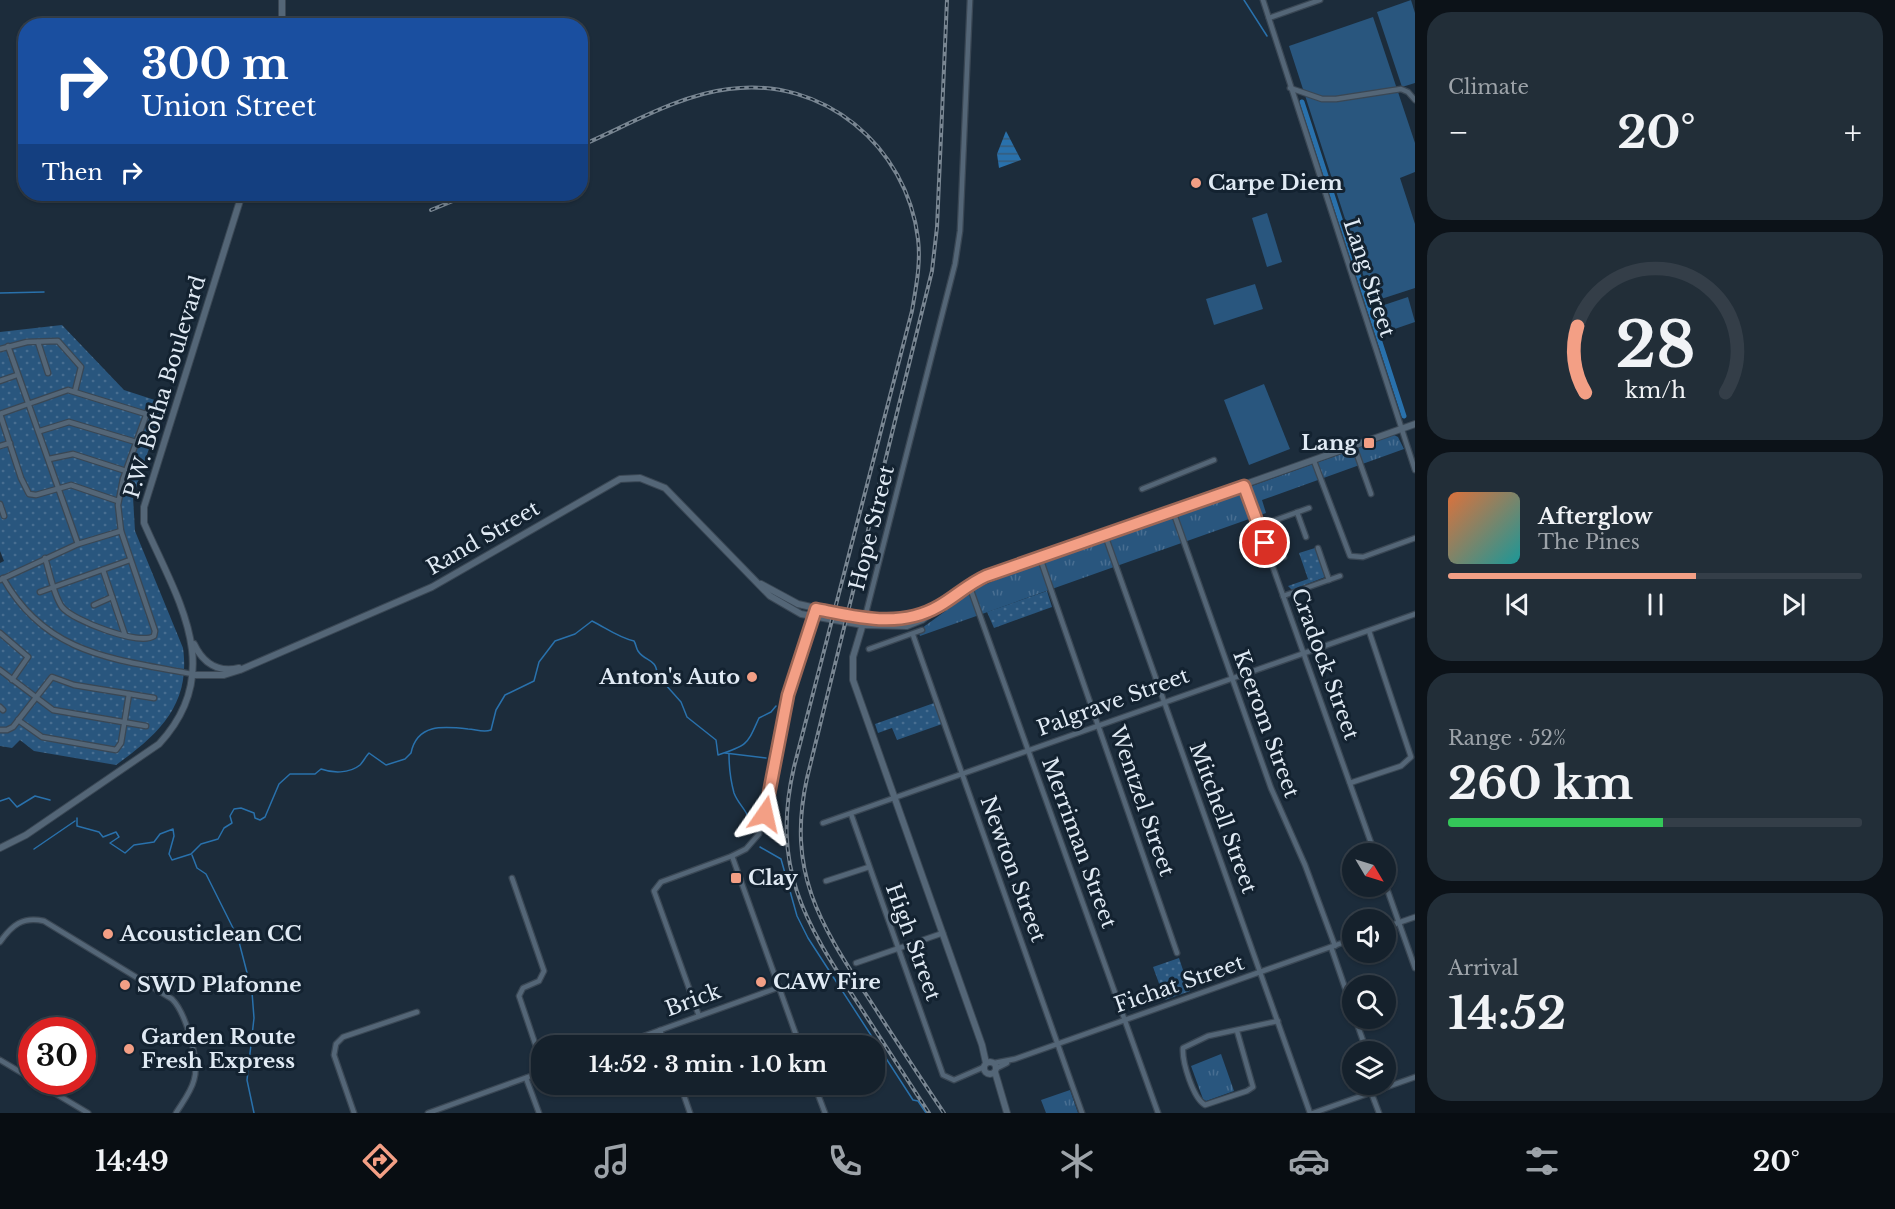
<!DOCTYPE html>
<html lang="en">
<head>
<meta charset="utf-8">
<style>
  :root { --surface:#15212c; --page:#222e38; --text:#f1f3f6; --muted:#9da3a9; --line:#343e48; --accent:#f39f85 }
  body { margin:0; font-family:"Libre Baskerville",serif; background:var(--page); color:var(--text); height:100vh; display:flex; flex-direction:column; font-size:22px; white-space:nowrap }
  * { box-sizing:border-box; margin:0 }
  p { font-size:20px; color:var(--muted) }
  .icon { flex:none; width:33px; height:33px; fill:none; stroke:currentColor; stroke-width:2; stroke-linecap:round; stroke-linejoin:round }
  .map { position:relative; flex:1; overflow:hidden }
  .drawer { display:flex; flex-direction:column; gap:12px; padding:12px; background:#0c1218; width:480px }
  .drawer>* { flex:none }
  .banner { position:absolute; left:18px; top:18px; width:570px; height:183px; border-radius:24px; box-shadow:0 2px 4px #0004,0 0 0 2px var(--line); background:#1a4fa0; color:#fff; overflow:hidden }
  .needle { width:39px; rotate:128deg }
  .controls { position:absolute; left:1342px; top:843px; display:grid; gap:12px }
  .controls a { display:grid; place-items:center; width:54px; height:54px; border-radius:50%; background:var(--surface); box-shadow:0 2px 4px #0004,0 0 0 2px var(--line); font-size:30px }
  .speed { position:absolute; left:18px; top:1017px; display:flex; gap:12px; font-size:30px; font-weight:700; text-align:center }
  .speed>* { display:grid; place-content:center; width:78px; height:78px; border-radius:50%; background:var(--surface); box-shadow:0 2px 4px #0004,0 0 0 2px var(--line); line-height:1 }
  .speed .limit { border:9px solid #d22; background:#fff; color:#111 }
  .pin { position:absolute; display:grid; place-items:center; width:51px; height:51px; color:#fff; margin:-26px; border:3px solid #fff; border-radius:50%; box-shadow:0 2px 6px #0007 }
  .me { position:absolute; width:66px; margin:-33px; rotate:11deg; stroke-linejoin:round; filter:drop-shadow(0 0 4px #0008) }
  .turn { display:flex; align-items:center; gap:21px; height:126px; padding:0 24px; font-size:27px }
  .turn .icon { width:78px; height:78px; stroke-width:2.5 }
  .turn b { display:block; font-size:42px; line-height:51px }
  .then { display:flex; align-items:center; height:57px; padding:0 24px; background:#0003; gap:12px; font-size:22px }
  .big { font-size:45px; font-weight:700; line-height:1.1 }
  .drawer .widget { flex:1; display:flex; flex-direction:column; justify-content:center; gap:9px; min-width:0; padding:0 21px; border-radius:24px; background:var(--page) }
  .drawer .dial { align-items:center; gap:0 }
  .dial svg { height:156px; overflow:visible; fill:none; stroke:var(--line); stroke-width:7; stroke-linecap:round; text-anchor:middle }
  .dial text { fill:var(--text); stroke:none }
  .song { display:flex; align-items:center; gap:18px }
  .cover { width:72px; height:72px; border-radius:9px; background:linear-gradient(135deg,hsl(20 70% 55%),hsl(180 70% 35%)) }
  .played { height:6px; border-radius:3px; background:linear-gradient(90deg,var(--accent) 60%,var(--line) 60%) }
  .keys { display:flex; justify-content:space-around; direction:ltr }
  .heat { display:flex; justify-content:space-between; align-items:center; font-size:33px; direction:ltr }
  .charge { height:9px; border-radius:4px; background:linear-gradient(90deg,#34c759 52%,var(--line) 0) }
  .trip { position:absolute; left:531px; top:1035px; width:354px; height:60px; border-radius:24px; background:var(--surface); box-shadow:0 2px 4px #0004,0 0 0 2px var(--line); font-weight:700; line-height:60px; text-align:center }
  .menu { display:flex; height:96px; justify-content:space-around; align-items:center; background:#080d12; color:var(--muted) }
  .menu .icon { width:42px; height:42px }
  .menu .active { color:var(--accent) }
  .menu b { font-size:27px; color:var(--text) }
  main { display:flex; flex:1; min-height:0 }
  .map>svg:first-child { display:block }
  .grass { fill:url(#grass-dots) }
  .park { fill:url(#park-tufts) }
  .garden { fill:#29567e }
  .water { fill:url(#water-rules) }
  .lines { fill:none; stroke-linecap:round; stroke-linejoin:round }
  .stream { stroke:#2971ac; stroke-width:1.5 }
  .canal { stroke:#2971ac; stroke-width:5 }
  .minor-casing { stroke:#3a4754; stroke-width:7 }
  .tertiary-casing { stroke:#3a4754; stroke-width:8 }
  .minor { stroke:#546677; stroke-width:4.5 }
  .tertiary { stroke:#546677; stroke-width:6 }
  .rail-casing { stroke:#798692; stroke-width:4 }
  .rail { stroke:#132230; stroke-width:1.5; stroke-dasharray:4.5; stroke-linecap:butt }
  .route-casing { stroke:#9e6756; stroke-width:15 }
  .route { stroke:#f39f85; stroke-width:10 }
  .poi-dot { fill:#f39f85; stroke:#132230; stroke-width:2 }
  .labels { text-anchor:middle; stroke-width:6; stroke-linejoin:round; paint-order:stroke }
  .poi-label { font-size:21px; font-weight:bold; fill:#e0eaf4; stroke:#132230; text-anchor:start }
  .street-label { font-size:21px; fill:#e0eaf4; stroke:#132230 }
</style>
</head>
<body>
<main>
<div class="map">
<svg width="1415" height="1113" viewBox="0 0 1415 1113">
  <defs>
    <pattern id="grass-dots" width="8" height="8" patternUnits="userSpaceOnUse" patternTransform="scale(1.5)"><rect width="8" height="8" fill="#29567e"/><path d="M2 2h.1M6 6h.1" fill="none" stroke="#486e91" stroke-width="1.8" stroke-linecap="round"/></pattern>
    <pattern id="park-tufts" width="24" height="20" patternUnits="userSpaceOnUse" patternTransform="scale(1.5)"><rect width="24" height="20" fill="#29567e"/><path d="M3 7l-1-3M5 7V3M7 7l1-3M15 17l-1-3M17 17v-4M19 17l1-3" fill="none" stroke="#486e91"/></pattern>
    <pattern id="water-rules" width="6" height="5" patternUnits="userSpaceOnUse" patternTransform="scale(1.5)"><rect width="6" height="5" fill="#2971ac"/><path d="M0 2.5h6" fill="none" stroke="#365c7a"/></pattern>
  </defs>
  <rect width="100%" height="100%" fill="#1c2c3b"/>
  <g class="grass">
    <path d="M 62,325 L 124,390 L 164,403 L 133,497 L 135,531 L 183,648 C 191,705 158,735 116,765 L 34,751 L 20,740 L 12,748 L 0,746 L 0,563 L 4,561 L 0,551 L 0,332 Z"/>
    <path d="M 1315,548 L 1325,577 L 1292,590 L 1288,586 L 1308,579 L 1299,553 Z"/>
    <path d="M 1047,591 L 1052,607 L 994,628 L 987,612 Z"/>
    <path d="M 934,703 L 942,724 L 897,740 L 892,728 L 878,733 L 875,724 Z"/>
    <path d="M 1179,958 L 1190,991 L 1165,1000 L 1153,967 Z"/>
  </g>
  <g class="park">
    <path d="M 1394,435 L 1398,437 L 1404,449 L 1262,500 L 1266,513 L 920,636 L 918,631 L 977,588 L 1034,564 Z"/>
    <path d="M 1221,1054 L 1234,1091 L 1206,1101 L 1203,1099 L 1191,1066 Z"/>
    <path d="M 1070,1090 L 1078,1113 L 1046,1113 L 1041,1100 Z"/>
  </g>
  <g class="garden">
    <path d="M 1411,0 L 1415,13 L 1415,83 L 1402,87 L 1377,12 Z"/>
    <path d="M 1373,17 L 1415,143 L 1415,172 L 1400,178 L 1415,224 L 1415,288 L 1372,302 L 1289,46 Z"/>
    <path d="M 1267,213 L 1282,262 L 1267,267 L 1252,218 Z"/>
    <path d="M 1255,284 L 1263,309 L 1214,325 L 1206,299 Z"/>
    <path d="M 1408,297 L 1415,322 L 1380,334 L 1372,309 Z"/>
    <path d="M 1264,384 L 1290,449 L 1249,465 L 1224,400 Z"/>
  </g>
  <path class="water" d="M 1006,131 L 1021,160 L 999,168 L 997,154 Z"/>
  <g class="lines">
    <g class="stream">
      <path d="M 1244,0 L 1267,36"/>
      <path d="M 0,293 L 44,292"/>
      <path d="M 725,753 L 766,758"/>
      <path d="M 729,754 C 729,765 731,782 734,793 C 740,809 754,813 747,832"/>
      <path d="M 0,801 L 9,798 L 17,807 L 35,796 L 50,800"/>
      <path d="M 77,818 L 77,826 L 99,832 L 103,837 L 116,832 L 119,837 L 110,843 L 125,853 L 134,845 L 154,842 L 160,834 L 173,829 L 174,836 L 169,854 L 172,860 L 191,854 L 201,844 L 218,839 L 224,828 L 232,823 L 230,816 L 234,809 L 241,808 L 254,813 L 255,818 L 260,820 L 265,817 L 279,784 L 290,774 L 315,774 L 321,769 C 332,773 349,774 360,765 C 363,762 366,756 369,753 L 386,765 L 405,759 L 411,753 C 417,724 442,726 468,729 C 475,729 483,733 491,730 L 496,710 L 505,695 L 534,681 L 539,662 L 555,641 L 575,634 L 592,621 C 606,628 619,638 634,641 C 636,644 636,648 638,651 C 645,662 657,658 657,675 L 681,702 L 687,717 L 716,740 L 718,755 C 749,745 747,744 759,718 L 771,712 L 776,706"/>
      <path d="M 760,847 L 781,859 L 797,916 L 808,938 L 913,1100 L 918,1101 L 926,1113"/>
      <path d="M 34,849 L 75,821"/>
      <path d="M 192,855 L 197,868 L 206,874 L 238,938 L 252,992 L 254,1018 L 247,1080 L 254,1113"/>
    </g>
    <path class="canal" d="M 1302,102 L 1404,416"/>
    <defs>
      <g id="minor">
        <path d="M 1263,0 L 1415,470"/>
        <path d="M 1269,18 L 1320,0"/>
        <path d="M 1290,88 L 1322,99 L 1336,99 L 1401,89 L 1408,92 L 1415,100"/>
        <path d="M 38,342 L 48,373"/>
        <path d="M 8,346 L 78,544"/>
        <path d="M 0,349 L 27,342 L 58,341 L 81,367 L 75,391"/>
        <path d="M 0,381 L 17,375"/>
        <path d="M 0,414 L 21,478 L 29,494 L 36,495 L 71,485 L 118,501"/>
        <path d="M 0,414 L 68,390 L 146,414"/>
        <path d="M 40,431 L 69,422 L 136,442"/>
        <path d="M 0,446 L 10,443"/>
        <path d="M 1354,446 L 1371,494"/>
        <path d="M 49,459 L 73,454 L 126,471"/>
        <path d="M 1314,461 L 1350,556 L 1363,557 L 1415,538"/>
        <path d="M 1244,486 L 1375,854"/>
        <path d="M 1142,489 L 1214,460"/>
        <path d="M 0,504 L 4,516"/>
        <path d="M 1173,511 L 1271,788 L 1305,865 L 1335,946"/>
        <path d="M 1297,512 L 1306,537"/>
        <path d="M 1272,521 L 1284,557"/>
        <path d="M 1259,526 L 1309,508"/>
        <path d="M 1105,535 L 1310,1113"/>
        <path d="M 1318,548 L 1329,580"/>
        <path d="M 45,558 C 50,573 53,594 62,607 C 73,621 140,646 154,636 L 155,631 L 121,531 L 118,505 L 123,479 L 148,410"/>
        <path d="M 1040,558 L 1177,953"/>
        <path d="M 103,570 L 125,635"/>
        <path d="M 3,578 C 46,655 114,659 192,674"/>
        <path d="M 0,580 L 78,544 L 121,531"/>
        <path d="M 969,585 L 1158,1113"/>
        <path d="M 40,592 L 130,560"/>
        <path d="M 1283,596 L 1340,576"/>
        <path d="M 94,605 L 112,597"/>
        <path d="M 865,617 L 955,264 L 960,231 L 970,0"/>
        <path d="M 0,633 L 28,657 L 12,680"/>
        <path d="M 913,635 L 1082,1113"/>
        <path d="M 869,649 L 922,630"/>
        <path d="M 0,670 L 53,710 L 146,726"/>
        <path d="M 0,707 L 3,710"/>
        <path d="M 18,720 L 42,737 L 116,750 L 121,743 L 129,694"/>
        <path d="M 0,730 L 7,730 L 13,727 L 52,677 L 74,685 L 154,698"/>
        <path d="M 1350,783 L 1401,766 L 1411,757 L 1369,631"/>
        <path d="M 851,814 L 943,1075 L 954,1080 L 984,1067"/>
        <path d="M 823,823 L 1415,614"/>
        <path d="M 732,856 L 800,1046"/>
        <path d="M 512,878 L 544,971 L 539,981 L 523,988 L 519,996 L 542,1064"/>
        <path d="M 826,881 L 869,867"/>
        <path d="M 1386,886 L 1415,968"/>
        <path d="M 1386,927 L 1415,917"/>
        <path d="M 0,942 C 12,925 23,916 44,921 L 172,999 C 186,1013 200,1062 194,1080 C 191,1092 182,1103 176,1113"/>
        <path d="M 1331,947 L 1353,1011"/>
        <path d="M 856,963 L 943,933"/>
        <path d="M 699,1016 L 654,891 L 661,882 L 732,856 L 746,849 L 759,834 L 788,695 L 816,608"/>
        <path d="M 1355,1018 L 1367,1052"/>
        <path d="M 660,1030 L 665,1046"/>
        <path d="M 1237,1031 L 1253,1087 L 1247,1091 L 1205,1105 C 1193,1098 1182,1062 1183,1048 L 1208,1036 L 1278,1021"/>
        <path d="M 616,1046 L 780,987"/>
        <path d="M 0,1060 L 32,1079"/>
        <path d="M 994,1063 L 1015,1059 L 1353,939"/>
        <path d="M 997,1068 L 1007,1063"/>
        <path d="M 526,1078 L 539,1113"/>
        <path d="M 36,1082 L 88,1113"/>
        <path d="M 680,1084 L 690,1113"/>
        <path d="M 814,1084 L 825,1113"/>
        <path d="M 1371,1092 L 1379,1113"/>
        <path d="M 354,1113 L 334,1055 L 336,1044 L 343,1037 L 417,1012"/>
        <path d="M 428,1113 L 542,1072"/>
        <path d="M 1313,1113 L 1415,1077"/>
      </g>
      <g id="tertiary">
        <path d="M 282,0 L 282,26"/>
        <path d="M 761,584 L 798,604 L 851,616 L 893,621 L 910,618 L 934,608"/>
        <path d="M 865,617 L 853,657 L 853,680 L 982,1045 L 986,1063"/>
        <path d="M 194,644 C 203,663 218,673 239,668"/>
        <path d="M 195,675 L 224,675 L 240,670 L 432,587 L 620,479 L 640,478 L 665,488 L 770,596 L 801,614 L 863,625 L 907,626 L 922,620 L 969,585 L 986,576 L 1415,424"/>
        <path d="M 0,848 L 26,835 L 159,744 C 227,671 177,599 144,523 L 144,507 L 242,194"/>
        <circle cx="990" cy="1068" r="6"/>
        <path d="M 995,1072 L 1007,1113"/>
      </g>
    </defs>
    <use href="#minor" class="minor-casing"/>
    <use href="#tertiary" class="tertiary-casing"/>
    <use href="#minor" class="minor"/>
    <use href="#tertiary" class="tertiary"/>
    <defs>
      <g id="rail">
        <path d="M 580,146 C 627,126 678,95 729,89 C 823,76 907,146 918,239 C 921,263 916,287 912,311 L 794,767 C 771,867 804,921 857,1002 C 881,1039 905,1076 929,1113"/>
        <path d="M 431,210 L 470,194"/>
        <path d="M 944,1113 C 919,1076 895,1039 871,1002 C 821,925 786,874 807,778 L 932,271 L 937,227 L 947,0"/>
      </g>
    </defs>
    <use href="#rail" class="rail-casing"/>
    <use href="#rail" class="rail"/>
  </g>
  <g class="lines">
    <defs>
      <path id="route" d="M 765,814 L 788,695 L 816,609 C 857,617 900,629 939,606 C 955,597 968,584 986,576 L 1244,486 L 1265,543"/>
    </defs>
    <use href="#route" class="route-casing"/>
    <use href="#route" class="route"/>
  </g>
  <g class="poi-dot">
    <circle cx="1196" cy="183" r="6"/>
    <rect x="1363" y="437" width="12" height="12" rx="3"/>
    <circle cx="752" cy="677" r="6"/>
    <rect x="730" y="872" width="12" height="12" rx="3"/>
    <circle cx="108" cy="934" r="6"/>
    <circle cx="761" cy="982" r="6"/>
    <circle cx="125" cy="985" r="6"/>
    <circle cx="129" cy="1049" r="6"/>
  </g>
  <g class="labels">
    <g class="poi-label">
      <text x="1208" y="190">Carpe Diem</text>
      <text x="1357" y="450" text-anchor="end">Lang</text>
      <text x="740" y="684" text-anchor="end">Anton's Auto</text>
      <text x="748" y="885">Clay</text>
      <text x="120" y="941">Acousticlean CC</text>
      <text x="773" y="989">CAW Fire</text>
      <text x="137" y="992">SWD Plafonne</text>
      <text x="141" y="1044">Garden Route<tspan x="141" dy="24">Fresh Express</tspan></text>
    </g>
    <g class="street-label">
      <text transform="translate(1369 278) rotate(72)" y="7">Lang Street</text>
      <text transform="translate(165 387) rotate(-73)" y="7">P.W. Botha Boulevard</text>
      <text transform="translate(872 528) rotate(-76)" y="7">Hope Street</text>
      <text transform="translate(483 538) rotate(-30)" y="7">Rand Street</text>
      <text transform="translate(1325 664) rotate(70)" y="7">Cradock Street</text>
      <text transform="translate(1113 702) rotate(-20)" y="7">Palgrave Street</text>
      <text transform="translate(1266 724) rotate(70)" y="7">Keerom Street</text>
      <text transform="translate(1142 801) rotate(71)" y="7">Wentzel Street</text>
      <text transform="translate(1223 818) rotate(70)" y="7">Mitchell Street</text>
      <text transform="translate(1079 843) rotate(70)" y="7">Merriman Street</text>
      <text transform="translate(1013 869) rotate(70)" y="7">Newton Street</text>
      <text transform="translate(913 942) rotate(70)" y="7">High Street</text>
      <text transform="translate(1179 984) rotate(-19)" y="7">Fichat Street</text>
      <text transform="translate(693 1000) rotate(-20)" y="7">Brick</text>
    </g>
  </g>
</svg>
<div class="controls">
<a><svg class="needle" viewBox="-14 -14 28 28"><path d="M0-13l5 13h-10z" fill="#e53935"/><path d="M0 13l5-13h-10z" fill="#9da3a9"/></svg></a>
<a><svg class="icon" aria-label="sound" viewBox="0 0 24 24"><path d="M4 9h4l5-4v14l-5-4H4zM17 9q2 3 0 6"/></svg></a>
<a><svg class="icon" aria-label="search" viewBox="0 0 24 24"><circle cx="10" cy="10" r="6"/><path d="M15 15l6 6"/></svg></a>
<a><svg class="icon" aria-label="layers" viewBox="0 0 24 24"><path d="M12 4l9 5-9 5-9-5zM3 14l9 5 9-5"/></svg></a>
</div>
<div class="speed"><div class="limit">30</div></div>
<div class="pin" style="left:1265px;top:543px;background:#d93025"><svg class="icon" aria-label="arrive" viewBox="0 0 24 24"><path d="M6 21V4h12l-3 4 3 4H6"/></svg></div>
<svg class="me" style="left:765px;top:814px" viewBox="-20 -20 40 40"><path d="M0-17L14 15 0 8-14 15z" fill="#f39f85" stroke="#fff" stroke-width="4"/></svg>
<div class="trip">14:52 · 3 min · 1.0 km</div>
<div class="banner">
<div class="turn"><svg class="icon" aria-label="right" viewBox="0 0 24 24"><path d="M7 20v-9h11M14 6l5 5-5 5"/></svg><div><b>300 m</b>Union Street</div></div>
<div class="then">Then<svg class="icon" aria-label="right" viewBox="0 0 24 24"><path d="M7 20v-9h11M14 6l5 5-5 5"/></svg></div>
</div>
</div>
<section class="drawer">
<div class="widget"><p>Climate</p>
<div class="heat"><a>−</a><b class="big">20°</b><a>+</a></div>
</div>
<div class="widget dial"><svg viewBox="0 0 100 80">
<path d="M14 69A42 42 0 1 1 86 69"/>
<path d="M14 69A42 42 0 0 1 10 35" stroke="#f39f85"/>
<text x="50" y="56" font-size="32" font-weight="700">28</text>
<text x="50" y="72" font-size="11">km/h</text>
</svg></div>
<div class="widget">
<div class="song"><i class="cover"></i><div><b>Afterglow</b><p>The Pines</p></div></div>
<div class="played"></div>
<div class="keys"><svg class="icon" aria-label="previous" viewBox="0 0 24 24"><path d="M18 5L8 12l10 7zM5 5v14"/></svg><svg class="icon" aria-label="pause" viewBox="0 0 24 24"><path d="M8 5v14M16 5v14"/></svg><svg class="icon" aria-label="next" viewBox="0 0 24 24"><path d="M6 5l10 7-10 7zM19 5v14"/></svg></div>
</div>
<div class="widget"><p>Range · 52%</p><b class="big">260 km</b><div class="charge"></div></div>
<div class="widget"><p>Arrival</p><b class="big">14:52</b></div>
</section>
</main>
<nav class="menu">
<b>14:49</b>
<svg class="icon active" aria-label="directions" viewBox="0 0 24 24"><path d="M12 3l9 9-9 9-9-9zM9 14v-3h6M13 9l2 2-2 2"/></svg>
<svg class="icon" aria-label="music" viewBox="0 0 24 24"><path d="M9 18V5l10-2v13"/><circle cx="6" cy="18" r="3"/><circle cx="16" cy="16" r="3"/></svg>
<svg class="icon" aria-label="phone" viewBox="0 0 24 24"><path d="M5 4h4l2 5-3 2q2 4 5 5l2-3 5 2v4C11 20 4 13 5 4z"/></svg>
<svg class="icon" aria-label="climate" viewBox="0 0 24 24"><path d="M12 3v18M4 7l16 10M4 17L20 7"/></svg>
<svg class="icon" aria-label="car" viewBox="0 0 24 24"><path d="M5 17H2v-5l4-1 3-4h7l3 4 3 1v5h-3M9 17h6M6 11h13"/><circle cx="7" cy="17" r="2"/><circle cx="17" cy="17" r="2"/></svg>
<svg class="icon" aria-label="filters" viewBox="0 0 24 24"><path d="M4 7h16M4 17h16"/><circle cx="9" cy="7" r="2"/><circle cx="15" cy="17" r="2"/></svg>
<b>20°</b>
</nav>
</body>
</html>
